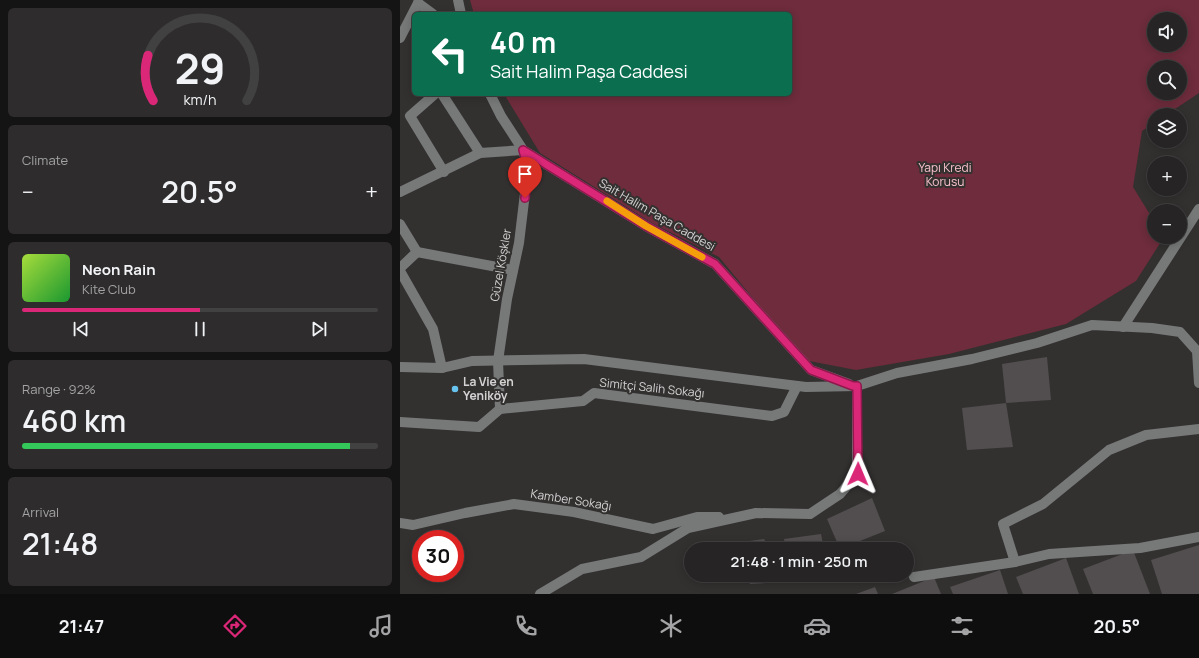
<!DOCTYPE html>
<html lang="en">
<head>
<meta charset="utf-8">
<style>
  :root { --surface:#262424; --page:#2e2c2c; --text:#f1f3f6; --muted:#a4a4a6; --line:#424141; --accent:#db2777 }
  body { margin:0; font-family:Manrope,sans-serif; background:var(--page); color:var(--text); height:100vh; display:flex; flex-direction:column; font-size:15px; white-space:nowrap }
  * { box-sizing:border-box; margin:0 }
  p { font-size:13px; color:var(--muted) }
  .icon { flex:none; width:22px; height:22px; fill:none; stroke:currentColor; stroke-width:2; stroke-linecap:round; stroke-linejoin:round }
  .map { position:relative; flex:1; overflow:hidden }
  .side { display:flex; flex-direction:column; gap:8px; padding:8px; background:#151414; width:400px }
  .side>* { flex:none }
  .hud { position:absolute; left:12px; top:12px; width:380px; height:84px; border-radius:6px; box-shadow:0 2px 10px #0003,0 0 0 1px var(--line); background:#0b6e4f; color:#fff; overflow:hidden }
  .tools { position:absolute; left:747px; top:12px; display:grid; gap:8px }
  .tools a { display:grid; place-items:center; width:40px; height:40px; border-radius:50%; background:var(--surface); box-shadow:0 2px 10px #0003,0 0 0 1px var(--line); font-size:20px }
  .speed { position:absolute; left:12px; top:530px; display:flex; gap:8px; font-size:20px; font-weight:700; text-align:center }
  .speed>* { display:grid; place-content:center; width:52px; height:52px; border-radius:50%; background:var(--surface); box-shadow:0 2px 10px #0003,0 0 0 1px var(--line); line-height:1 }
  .speed .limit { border:6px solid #d22; background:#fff; color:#111 }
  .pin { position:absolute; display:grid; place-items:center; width:34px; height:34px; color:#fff; margin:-41px -17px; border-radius:50% 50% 50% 0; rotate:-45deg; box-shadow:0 0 4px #0007 }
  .pin .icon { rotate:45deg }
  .me { position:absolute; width:44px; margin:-22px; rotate:1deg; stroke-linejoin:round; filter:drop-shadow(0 0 3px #0008) }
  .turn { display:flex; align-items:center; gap:14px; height:84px; padding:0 12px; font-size:18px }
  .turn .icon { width:52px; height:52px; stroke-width:2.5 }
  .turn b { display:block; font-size:28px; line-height:34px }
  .big { font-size:30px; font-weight:600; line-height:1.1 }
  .side .widget { flex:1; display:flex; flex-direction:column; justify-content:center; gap:6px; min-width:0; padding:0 14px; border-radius:6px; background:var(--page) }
  .side .dial { align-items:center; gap:0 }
  .dial svg { height:104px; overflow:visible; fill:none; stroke:var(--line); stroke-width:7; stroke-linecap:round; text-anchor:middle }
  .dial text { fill:var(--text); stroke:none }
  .song { display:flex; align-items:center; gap:12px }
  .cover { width:48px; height:48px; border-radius:6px; background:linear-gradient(135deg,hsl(80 70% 55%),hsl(130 70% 35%)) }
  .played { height:4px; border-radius:2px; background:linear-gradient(90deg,var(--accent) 50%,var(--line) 50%) }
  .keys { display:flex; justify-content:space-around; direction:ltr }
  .heat { display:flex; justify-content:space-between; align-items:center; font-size:22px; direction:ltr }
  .charge { height:6px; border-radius:3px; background:linear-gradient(90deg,#34c759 92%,var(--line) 0) }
  .trip { position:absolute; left:284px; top:542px; width:230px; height:40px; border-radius:20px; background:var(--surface); box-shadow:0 2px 10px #0003,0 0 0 1px var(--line); font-weight:600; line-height:40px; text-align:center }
  .dock { display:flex; height:64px; justify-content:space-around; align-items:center; background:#0f0e0e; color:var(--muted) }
  .dock .icon { width:28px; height:28px }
  .dock .on { color:var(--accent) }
  .dock b { font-size:18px; color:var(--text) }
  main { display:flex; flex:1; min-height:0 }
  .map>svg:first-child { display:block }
  .green { fill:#6e2c3c; fill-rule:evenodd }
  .building { fill:#524e4f }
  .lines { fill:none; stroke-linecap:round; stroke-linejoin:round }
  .minor { stroke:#777979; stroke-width:10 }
  .route-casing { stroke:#8e194d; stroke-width:10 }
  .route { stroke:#db2777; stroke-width:7 }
  .slow { stroke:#f59e0b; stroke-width:7 }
  .poi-dot { fill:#67c4ef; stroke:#333030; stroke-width:1.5 }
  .labels { text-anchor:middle; stroke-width:4; stroke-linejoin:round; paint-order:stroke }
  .park-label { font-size:12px; fill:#f8c1ca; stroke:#333030 }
  .street-label { font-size:12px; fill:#d4d2d2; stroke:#333030 }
  .poi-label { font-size:12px; font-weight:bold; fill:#d4d2d2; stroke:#333030; text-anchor:start }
</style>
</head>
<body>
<main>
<section class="side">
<div class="widget dial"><svg viewBox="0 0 100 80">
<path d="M14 69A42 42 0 1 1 86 69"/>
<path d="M14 69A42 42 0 0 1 10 34" stroke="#db2777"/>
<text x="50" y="56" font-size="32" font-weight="700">29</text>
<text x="50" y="72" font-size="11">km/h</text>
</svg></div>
<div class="widget"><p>Climate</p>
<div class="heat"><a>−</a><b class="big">20.5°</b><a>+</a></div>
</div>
<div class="widget">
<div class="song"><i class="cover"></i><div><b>Neon Rain</b><p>Kite Club</p></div></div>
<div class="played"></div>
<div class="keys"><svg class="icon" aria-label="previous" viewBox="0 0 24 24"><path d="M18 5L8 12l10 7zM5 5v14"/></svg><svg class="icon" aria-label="pause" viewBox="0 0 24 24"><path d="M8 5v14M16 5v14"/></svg><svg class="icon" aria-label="next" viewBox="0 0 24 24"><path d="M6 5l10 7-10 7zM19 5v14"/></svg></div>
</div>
<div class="widget"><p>Range · 92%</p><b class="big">460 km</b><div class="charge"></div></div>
<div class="widget"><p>Arrival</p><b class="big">21:48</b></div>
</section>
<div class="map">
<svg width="799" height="594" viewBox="0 0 799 594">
  <rect width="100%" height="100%" fill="#333030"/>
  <path class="green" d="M 70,0 L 799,0 L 799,93 L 766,115 L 754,115 L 754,123 L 742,131 L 733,187 L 754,221 L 754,237 L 764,237 L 736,281 L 666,324 L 549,354 L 456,370 L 409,361 L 361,308 L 319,257 L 252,223 L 140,153 L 104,94 L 390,94 L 390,14 L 74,14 ZM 754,19 L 780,19 L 780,45 L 754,45 ZM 754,67 L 780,67 L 780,93 L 754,93 Z"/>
  <g class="building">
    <path d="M 647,357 L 651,400 L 606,403 L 602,364 Z"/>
    <path d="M 606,403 L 613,447 L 567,450 L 562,408 Z"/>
    <path d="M 472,498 L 485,531 L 440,549 L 427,519 Z"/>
    <path d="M 421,534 L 424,549 L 386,549 L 384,539 Z"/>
    <path d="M 364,539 L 367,544 L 376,543 L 376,549 L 343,549 L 342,542 Z"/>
    <path d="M 799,545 L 799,594 L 762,594 L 751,560 Z"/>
    <path d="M 733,550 L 750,594 L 693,594 L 683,569 Z"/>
    <path d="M 666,558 L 679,594 L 623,594 L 616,577 Z"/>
    <path d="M 600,570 L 608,594 L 553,594 L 550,587 Z"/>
    <path d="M 296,575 L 326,575 L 326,576 L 297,579 Z"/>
    <path d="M 348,575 L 384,575 L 384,582 L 350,584 Z"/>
    <path d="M 391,575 L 430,575 L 430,577 L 392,580 Z"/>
    <path d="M 534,577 L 541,594 L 492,594 Z"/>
    <path d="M 475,587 L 478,594 L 456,594 Z"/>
  </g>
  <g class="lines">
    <g class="minor">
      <path d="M 58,0 L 61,14"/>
      <path d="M 18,3 L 33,14"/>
      <path d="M 0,38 L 18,3"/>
      <path d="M 35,94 L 10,116 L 44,172"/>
      <path d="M 42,94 L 80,153"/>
      <path d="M 90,94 L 101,116 L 123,150 L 246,226 L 315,264 L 411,370 L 449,384"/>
      <path d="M 0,192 L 80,153 L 123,150"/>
      <path d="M 0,224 L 17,252 L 0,268"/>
      <path d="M 17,252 L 113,270"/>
      <path d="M 0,271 L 33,329 L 42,368"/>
      <path d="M 723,327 L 799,209"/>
      <path d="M 0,367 L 42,368 L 72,361 L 184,359 L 406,387 L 457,386 L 497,373 L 572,359 L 637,343 L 692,325 L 752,328 L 780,332 L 797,351 L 799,383"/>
      <path d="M 100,409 L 98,361 L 107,299 L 119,243 L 128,168 L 123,150"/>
      <path d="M 0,422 L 79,427 L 100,409 L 183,401 L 194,393 L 372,416 L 384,412 L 397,386"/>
      <path d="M 0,523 L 13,525 L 65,513 L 114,504 L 174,512 L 253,529 L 297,517 L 319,517"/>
      <path d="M 615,562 L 603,524 L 643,504 L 709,450 L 746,435 L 799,429"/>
      <path d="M 514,577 L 615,562 L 649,554 L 740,548 L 799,537"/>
      <path d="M 140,594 L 182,569 L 241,557 L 288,528 L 356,513 L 410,514 L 440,494 L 457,474 L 457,386"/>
    </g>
  </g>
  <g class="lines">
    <defs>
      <path id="route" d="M 125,198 L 128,168 L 123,150 L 246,226 L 315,264 L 411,370 L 453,386 L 457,386 L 458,474"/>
    </defs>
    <use href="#route" class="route-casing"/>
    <use href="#route" class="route"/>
    <path class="slow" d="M 207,201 L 246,226 L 302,257"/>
  </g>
  <circle class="poi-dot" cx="55" cy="389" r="4"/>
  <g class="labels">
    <g class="park-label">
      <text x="545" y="172">Yapı Kredi<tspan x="545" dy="14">Korusu</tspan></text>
    </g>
    <g class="street-label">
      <text transform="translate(257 215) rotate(30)" y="4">Sait Halim Paşa Caddesi</text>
      <text transform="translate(101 265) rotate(-80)" y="4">Güzel Köşkler</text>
      <text transform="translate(252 388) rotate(6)" y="4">Simitçi Salih Sokağı</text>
      <text transform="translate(171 500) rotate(9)" y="4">Kamber Sokağı</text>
    </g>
    <g class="poi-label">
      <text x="63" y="386">La Vie en<tspan x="63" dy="14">Yeniköy</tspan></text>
    </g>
  </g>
</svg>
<div class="tools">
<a><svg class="icon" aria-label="sound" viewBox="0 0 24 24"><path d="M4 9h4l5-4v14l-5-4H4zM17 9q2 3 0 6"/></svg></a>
<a><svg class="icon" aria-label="search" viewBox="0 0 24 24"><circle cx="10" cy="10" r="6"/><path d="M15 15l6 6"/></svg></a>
<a><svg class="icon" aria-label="layers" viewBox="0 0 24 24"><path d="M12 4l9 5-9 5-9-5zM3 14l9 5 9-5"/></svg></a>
<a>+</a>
<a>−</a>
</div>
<div class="speed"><div class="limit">30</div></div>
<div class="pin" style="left:125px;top:198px;background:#d93025"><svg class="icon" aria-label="arrive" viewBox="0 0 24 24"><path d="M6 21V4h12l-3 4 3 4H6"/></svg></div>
<svg class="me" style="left:458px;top:474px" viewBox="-20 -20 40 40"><path d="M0-17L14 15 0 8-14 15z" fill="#db2777" stroke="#fff" stroke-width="4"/></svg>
<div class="trip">21:48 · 1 min · 250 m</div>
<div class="hud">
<div class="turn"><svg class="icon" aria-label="left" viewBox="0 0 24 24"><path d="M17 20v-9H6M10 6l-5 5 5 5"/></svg><div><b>40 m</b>Sait Halim Paşa Caddesi</div></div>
</div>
</div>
</main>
<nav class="dock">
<b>21:47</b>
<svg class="icon on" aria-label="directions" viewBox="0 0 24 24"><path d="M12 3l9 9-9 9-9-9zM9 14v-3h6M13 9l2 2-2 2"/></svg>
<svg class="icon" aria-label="music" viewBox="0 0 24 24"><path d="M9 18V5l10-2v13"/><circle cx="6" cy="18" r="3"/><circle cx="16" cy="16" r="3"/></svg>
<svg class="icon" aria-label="phone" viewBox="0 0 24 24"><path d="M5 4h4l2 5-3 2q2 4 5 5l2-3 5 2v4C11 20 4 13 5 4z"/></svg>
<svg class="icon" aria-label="climate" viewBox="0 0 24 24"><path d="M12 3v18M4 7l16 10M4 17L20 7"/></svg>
<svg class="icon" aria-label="car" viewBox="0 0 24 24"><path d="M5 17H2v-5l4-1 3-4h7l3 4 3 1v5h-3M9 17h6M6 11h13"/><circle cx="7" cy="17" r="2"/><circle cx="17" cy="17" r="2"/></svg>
<svg class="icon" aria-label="filters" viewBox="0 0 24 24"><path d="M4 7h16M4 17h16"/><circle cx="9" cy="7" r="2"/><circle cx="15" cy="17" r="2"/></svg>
<b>20.5°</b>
</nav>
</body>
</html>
